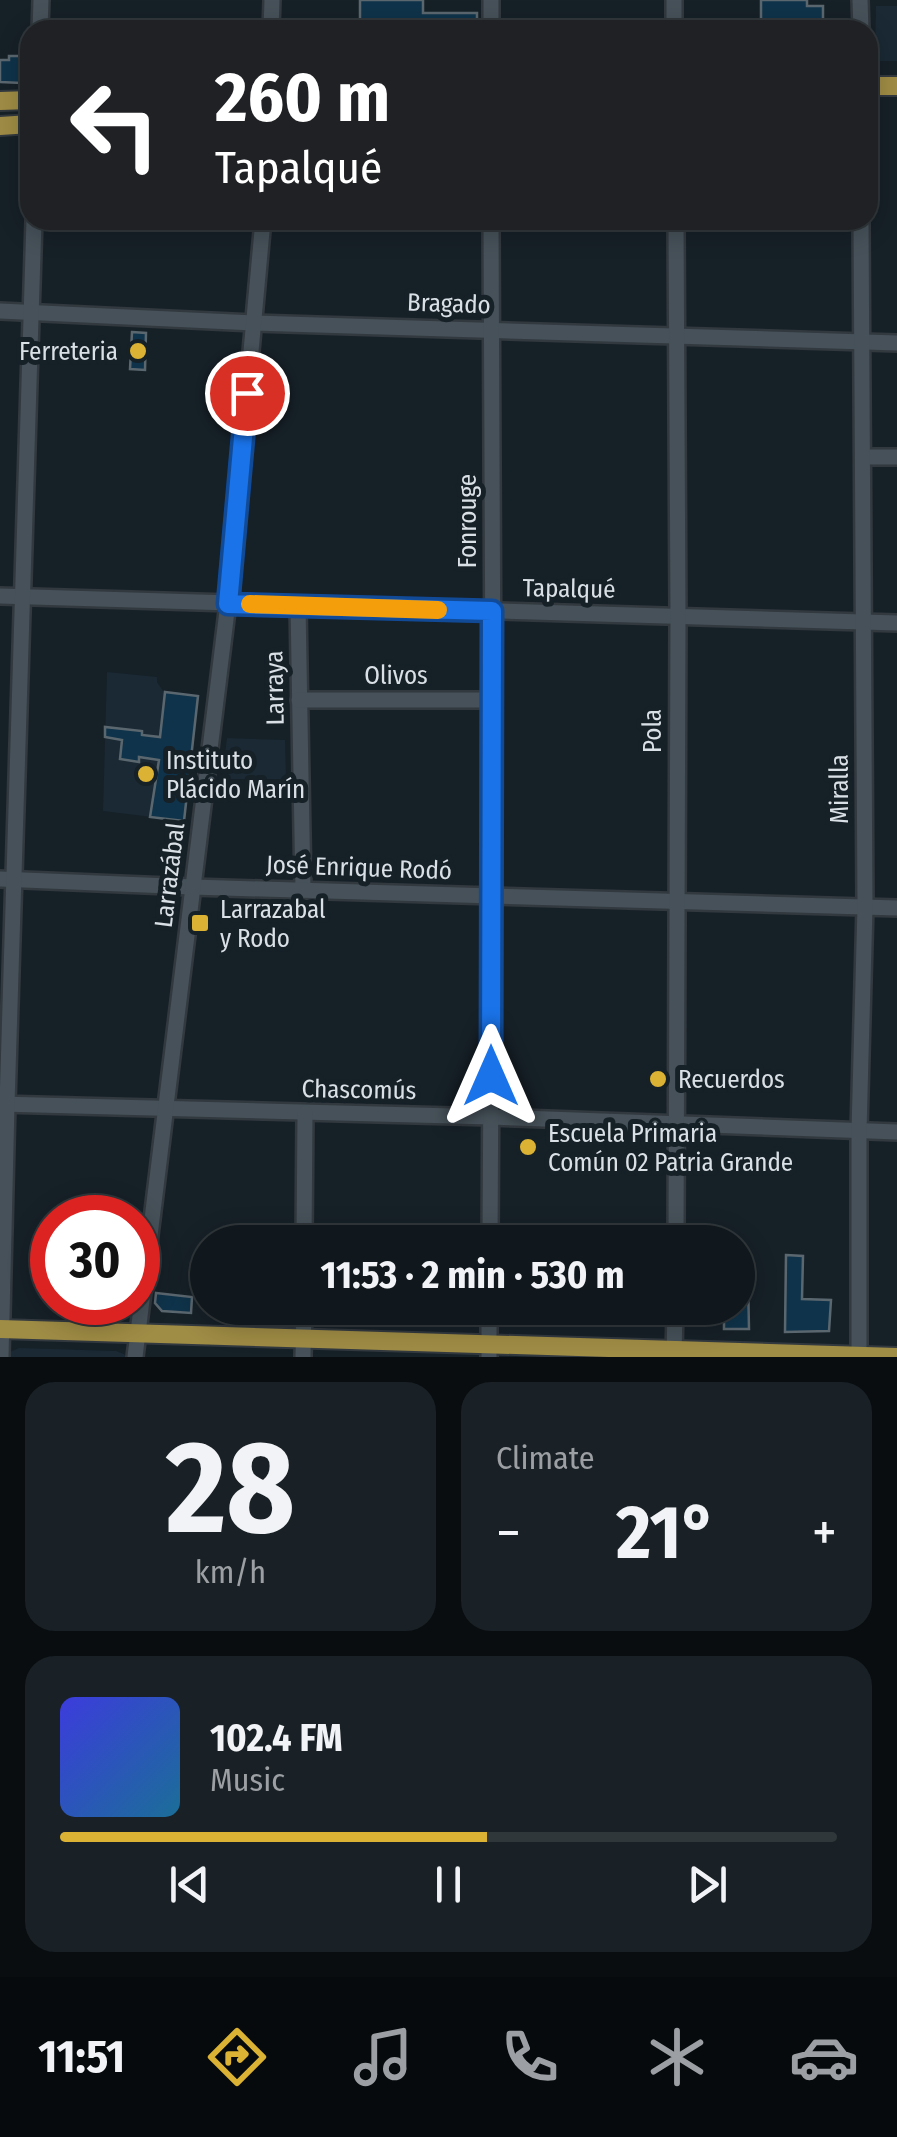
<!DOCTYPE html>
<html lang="en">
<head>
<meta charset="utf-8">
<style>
  :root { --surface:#10181d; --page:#192126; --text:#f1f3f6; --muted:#9ca0a4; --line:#30373b; --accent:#dbb233 }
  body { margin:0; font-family:"Fira Sans Condensed",sans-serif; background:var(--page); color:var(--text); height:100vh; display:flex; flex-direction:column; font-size:38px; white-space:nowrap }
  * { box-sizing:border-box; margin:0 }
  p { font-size:32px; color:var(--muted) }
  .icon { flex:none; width:55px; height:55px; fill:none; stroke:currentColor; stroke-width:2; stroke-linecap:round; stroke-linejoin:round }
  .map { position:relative; height:1357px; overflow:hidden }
  .drawer { display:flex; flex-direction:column; gap:25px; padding:25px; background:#090d10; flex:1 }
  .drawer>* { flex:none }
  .banner { position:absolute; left:20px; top:20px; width:858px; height:210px; border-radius:30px; box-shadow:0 5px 25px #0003,0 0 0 2px var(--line); background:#202124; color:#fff; overflow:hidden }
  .speed { position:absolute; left:30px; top:1195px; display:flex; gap:20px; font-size:50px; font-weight:700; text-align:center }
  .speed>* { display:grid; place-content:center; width:130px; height:130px; border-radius:50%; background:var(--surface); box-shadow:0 5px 25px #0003,0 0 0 2px var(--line); line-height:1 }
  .speed .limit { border:15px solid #d22; background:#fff; color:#111 }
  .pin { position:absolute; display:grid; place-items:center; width:85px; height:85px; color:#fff; margin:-42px; border:5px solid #fff; border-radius:50%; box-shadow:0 2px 10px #0007 }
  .me { position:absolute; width:110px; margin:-55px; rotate:0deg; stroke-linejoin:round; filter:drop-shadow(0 0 8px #0008) }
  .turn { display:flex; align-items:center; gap:35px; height:210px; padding:0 30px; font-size:45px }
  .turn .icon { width:130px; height:130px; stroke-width:2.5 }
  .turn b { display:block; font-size:70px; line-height:85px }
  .big { font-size:75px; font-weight:700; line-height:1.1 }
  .drawer .tile { flex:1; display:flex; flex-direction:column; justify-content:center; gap:15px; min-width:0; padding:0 35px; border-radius:30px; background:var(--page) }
  .drawer .dial { align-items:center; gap:0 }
  .dial b { font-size:130px; line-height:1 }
  .song { display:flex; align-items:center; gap:30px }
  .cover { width:120px; height:120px; border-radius:15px; background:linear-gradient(135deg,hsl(240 70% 55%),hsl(200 70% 35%)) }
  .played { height:10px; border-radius:5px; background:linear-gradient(90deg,var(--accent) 55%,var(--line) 55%) }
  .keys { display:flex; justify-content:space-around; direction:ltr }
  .heat { display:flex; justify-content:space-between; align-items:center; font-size:55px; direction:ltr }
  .drawer .tiles { flex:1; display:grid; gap:25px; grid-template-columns:1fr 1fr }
  .tile:last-child { grid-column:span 2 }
  .trip { position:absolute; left:190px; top:1225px; width:565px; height:100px; border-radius:50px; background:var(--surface); box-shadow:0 5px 25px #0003,0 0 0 2px var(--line); font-weight:700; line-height:100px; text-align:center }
  .menu { display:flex; height:160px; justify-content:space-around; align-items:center; background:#060a0c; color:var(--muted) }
  .menu .icon { width:70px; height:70px }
  .menu .selected { color:var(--accent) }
  .menu b { font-size:45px; color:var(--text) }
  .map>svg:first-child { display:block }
  .built { fill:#1a2934 }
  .building { fill:#0f334a; stroke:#5b676f; stroke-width:2.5 }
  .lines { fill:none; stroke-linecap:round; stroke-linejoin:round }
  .minor-casing { stroke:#32393f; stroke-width:20 }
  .major-casing { stroke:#32393f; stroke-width:22 }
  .minor { stroke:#465159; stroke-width:15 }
  .major { stroke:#9f8c45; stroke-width:18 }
  .route-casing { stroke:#114b97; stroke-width:25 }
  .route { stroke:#1a73e8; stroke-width:18 }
  .slow { stroke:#f59e0b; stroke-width:18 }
  .poi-dot { fill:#dbb233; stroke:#162027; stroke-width:4 }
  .labels { text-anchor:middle; stroke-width:10; stroke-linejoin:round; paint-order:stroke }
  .street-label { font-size:25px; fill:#dae1e6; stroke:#162027 }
  .poi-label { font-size:25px; fill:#dae1e6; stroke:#162027; text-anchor:start }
</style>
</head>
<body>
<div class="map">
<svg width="897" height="1357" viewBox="0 0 897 1357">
  <rect width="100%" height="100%" fill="#162027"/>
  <g class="built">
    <path d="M 876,6 L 897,6 L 897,61 L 876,61 L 875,57 Z"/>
    <path d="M 107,672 L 157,677 L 157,682 L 163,691 L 198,696 L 184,821 L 103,811 Z"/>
    <path d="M 227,738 L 285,740 L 286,779 L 222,779 Z"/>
    <path d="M 19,1348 L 116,1351 L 124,1354 L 126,1357 L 7,1357 L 10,1352 Z"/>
  </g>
  <g class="building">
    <path d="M 360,0 L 423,0 L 423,13 L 477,13 L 477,30 L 360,30 Z"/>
    <path d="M 761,0 L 807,0 L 807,6 L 823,6 L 823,30 L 761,30 Z"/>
    <path d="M 9,56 L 29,56 L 28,78 L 22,83 L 0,82 L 0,60 L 9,60 Z"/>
    <path d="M 132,332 L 146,333 L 145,370 L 130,369 Z"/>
    <path d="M 165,692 L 198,696 L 184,821 L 150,817 L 159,760 L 139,757 L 139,762 L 120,759 L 122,740 L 105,737 L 105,727 L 142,731 L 142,735 L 160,737 Z"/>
    <path d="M 786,1255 L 803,1256 L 802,1299 L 831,1300 L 829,1331 L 785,1332 Z"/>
    <path d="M 738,1279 L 748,1279 L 749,1329 L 724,1329 L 724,1308 L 738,1308 Z"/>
    <path d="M 156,1293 L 192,1297 L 191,1313 L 162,1311 L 155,1303 Z"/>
  </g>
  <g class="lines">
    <defs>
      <g id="minor">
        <path d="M 491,0 L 491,30"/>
        <path d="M 860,0 L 861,30"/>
        <path d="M 40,30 L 41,0"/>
        <path d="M 271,30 L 272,0"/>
        <path d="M 674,30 L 674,0"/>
        <path d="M 0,311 L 254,323 L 897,343"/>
        <path d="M 863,457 L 897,457"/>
        <path d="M 0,596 L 897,623"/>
        <path d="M 298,606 L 303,890"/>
        <path d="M 299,700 L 493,700"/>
        <path d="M 0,879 L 193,887 L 897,908"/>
        <path d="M 0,1104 L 491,1117 L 897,1132"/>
        <path d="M 304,1242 L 305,1113"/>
        <path d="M 490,1242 L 493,700 L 491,220"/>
        <path d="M 676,1242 L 678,616 L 676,220"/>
        <path d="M 1,1357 L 7,1104 L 34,220"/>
        <path d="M 135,1357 L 228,603 L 263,220"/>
        <path d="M 303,1357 L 304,1308"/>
        <path d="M 489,1357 L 489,1308"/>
        <path d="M 674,1357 L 675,1308"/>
        <path d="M 859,1357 L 859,1131 L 865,907 L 861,220"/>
      </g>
      <g id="major">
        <path d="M 868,86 L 897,86"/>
        <path d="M 0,101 L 30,100"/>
        <path d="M 0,126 L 30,124"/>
        <path d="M 0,1329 L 897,1357"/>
      </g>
    </defs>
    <use href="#minor" class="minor-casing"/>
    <use href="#major" class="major-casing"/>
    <use href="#minor" class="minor"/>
    <use href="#major" class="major"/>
  </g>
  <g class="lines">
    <defs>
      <path id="route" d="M 247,393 L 228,604 L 492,611 L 491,1076"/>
    </defs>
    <use href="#route" class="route-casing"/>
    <use href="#route" class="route"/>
    <path class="slow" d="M 250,604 L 438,610"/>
  </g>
  <g class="poi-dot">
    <circle cx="138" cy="351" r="10"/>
    <circle cx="146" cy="774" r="10"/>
    <rect x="190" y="913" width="20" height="20" rx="5"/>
    <circle cx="658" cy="1079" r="10"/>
    <circle cx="528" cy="1147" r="10"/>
  </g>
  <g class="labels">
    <g class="street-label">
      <text transform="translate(449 303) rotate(2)" y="9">Bragado</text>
      <text transform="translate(467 521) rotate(-90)" y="9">Fonrouge</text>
      <text transform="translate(569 588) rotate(1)" y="9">Tapalqué</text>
      <text x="396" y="684">Olivos</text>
      <text transform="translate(274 688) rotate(-91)" y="9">Larraya</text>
      <text transform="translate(652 731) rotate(-90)" y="9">Pola</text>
      <text transform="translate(839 789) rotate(-90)" y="9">Miralla</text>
      <text transform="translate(359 867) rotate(2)" y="9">José Enrique Rodó</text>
      <text transform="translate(169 875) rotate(-83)" y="9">Larrazábal</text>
      <text transform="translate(359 1089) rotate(1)" y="9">Chascomús</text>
    </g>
    <g class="poi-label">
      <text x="118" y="360" text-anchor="end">Ferreteria</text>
      <text x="166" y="769">Instituto<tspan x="166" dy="29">Plácido Marín</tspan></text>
      <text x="220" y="918">Larrazabal<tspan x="220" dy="29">y Rodo</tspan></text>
      <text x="678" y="1088">Recuerdos</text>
      <text x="548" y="1142">Escuela Primaria<tspan x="548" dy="29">Común 02 Patria Grande</tspan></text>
    </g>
  </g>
</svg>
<div class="speed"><div class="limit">30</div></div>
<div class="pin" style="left:247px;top:393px;background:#d93025"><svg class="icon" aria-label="arrive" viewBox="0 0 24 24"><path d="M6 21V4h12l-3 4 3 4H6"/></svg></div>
<svg class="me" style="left:491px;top:1076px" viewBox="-20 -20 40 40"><path d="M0-17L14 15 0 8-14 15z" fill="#1a73e8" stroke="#fff" stroke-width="4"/></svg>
<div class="trip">11:53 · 2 min · 530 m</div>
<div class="banner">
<div class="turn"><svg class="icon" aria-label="left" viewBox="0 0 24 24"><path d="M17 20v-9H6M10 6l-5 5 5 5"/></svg><div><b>260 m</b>Tapalqué</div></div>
</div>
</div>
<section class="drawer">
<div class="tiles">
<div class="tile dial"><b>28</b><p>km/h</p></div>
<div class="tile"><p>Climate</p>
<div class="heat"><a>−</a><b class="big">21°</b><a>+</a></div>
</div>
<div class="tile">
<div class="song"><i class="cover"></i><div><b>102.4 FM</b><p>Music</p></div></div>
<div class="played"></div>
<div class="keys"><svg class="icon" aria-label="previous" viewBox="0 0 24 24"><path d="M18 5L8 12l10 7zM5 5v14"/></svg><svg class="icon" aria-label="pause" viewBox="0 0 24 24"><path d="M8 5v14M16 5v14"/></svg><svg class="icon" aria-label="next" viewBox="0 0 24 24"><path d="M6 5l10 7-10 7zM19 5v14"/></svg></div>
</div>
</div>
</section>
<nav class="menu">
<b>11:51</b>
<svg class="icon selected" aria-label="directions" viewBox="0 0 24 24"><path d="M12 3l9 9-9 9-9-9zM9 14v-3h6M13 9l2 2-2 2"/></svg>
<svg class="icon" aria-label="music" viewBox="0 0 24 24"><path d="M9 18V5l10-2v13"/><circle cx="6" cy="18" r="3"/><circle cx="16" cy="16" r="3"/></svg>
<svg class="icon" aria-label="phone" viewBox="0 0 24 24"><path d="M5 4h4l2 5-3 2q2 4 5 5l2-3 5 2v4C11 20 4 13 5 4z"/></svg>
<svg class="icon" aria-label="climate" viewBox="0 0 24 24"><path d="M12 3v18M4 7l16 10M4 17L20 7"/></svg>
<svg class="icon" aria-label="car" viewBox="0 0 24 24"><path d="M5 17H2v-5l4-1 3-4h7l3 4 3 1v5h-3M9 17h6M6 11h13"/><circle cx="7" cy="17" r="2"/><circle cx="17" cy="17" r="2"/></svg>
</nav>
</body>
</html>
